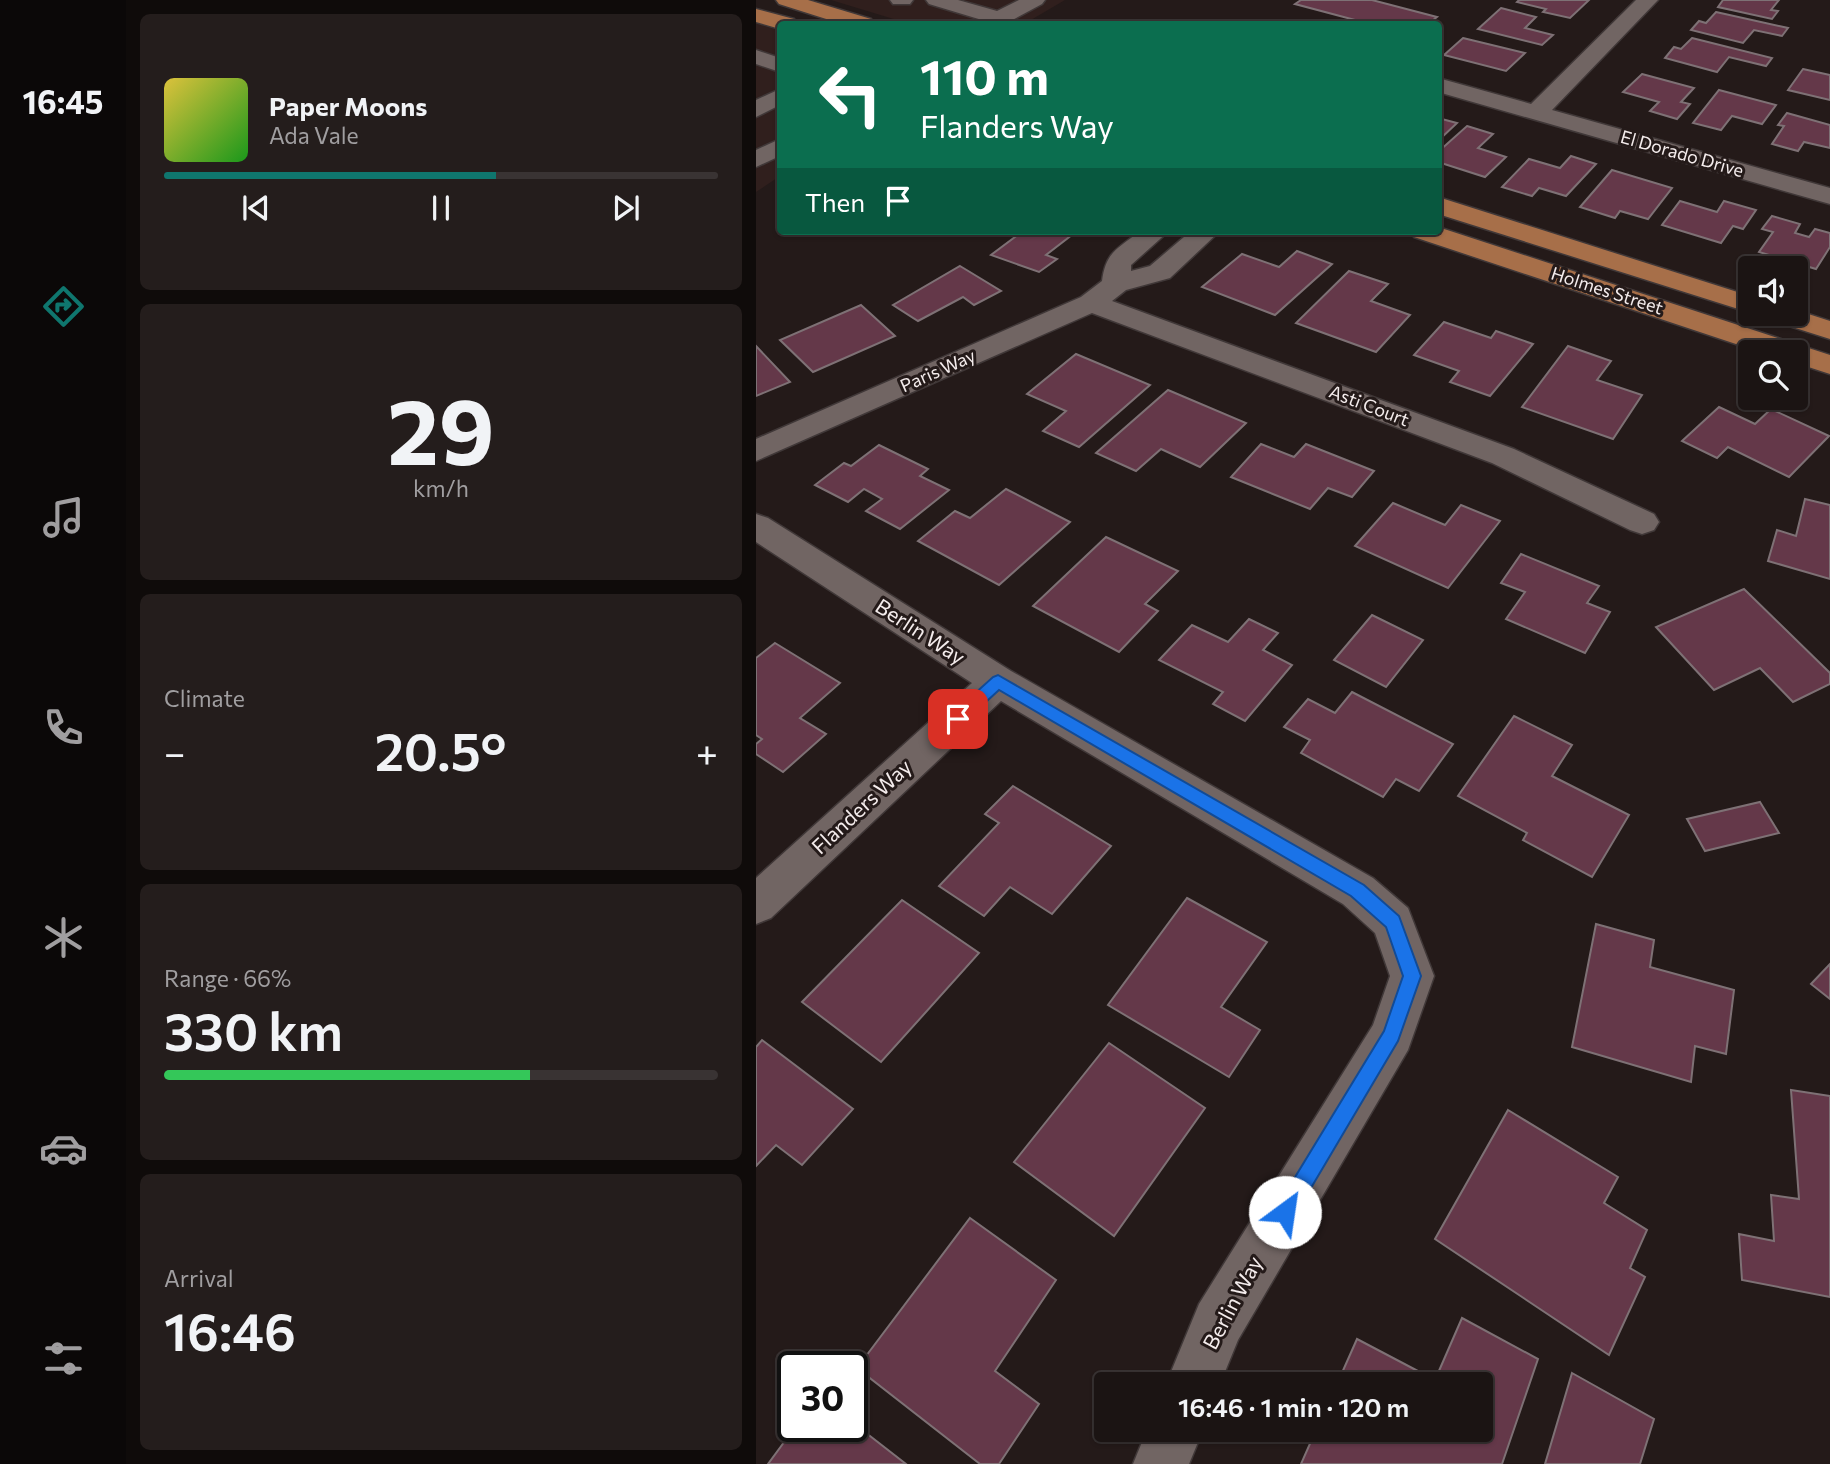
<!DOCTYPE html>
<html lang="en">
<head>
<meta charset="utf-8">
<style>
  :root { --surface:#1b1413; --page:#241d1c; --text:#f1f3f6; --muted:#a09ea0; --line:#393333; --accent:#0f766e }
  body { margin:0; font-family:Commissioner,sans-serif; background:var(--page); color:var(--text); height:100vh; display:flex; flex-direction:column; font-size:26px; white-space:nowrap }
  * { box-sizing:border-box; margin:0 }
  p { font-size:23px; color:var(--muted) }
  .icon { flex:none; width:38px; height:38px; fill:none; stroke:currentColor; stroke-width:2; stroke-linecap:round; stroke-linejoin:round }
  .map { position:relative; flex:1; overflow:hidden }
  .panel { display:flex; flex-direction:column; gap:14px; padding:14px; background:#0f0b0a; width:630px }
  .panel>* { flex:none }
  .banner { position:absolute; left:21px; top:21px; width:665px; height:214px; border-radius:7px; box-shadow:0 2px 5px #0004,0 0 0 2px var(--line); background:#0b6e4f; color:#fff; overflow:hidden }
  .buttons { position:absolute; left:982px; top:256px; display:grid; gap:14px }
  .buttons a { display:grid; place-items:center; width:70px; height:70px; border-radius:7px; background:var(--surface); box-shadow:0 2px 5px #0004,0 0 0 2px var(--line); font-size:35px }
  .speed { position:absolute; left:21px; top:1351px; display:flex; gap:14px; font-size:35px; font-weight:700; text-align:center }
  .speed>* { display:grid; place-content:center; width:91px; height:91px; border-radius:50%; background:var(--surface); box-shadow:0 2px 5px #0004,0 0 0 2px var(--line); line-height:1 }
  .speed .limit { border:4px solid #111; border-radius:10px; background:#fff; color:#111 }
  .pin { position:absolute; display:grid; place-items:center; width:60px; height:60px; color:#fff; margin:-30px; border-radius:14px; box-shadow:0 4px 10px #0006 }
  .me { position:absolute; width:77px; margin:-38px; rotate:31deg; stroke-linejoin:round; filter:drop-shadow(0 0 5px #0008) }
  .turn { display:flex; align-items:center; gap:24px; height:147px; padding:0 28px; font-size:32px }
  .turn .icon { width:91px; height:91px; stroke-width:2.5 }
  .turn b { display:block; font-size:49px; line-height:60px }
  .then { display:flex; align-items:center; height:66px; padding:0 28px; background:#0003; gap:14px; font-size:26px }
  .big { font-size:52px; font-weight:600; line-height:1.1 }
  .panel .widget { flex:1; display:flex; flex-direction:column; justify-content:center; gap:10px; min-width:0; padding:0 24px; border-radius:10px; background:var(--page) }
  .panel .dial { align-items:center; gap:0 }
  .dial b { font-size:91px; line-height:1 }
  .song { display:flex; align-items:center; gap:21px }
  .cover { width:84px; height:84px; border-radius:10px; background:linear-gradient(135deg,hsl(50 70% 55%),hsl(120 70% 35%)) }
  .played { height:7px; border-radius:4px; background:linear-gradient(90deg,var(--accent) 60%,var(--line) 60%) }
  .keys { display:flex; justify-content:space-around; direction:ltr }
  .heat { display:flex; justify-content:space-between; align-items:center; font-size:38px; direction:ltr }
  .charge { height:10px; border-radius:5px; background:linear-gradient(90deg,#34c759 66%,var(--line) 0) }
  .trip { position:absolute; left:338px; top:1372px; width:399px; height:70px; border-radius:7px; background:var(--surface); box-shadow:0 2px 5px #0004,0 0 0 2px var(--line); font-weight:600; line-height:70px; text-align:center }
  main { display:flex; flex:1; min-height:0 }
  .tabs { display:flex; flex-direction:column; width:126px; justify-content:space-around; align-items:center; background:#0b0808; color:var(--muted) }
  .tabs .icon { width:49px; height:49px }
  .tabs .active { color:var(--accent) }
  .tabs b { font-size:32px; color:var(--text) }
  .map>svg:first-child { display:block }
  .built { fill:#301f1d }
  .building { fill:#643849; stroke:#7e7175; stroke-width:2 }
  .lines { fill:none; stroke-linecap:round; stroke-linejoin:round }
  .minor-casing { stroke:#403838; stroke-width:3 }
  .major-casing { stroke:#403838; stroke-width:3 }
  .minor { fill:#716563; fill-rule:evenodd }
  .major { fill:#a76f49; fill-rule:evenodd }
  .route { fill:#1a73e8; stroke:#114b97; stroke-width:2 }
  .labels { text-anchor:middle; stroke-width:6; stroke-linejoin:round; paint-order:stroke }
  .far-street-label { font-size:18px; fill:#f4ecec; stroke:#241a19 }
  .street-label { font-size:21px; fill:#f4ecec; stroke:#241a19 }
</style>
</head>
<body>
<main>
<nav class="tabs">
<b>16:45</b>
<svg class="icon active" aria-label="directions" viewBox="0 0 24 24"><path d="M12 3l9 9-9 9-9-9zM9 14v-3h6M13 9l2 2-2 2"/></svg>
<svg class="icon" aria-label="music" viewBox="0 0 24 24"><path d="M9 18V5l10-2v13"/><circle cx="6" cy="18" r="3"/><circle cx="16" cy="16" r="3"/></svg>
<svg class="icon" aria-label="phone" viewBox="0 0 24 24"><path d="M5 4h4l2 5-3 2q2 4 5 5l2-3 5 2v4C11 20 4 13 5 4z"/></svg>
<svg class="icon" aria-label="climate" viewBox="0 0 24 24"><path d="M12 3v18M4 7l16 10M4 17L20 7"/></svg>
<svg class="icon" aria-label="car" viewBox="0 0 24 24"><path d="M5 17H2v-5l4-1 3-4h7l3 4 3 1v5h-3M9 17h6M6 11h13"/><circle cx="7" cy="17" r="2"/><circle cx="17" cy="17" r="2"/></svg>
<svg class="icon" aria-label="filters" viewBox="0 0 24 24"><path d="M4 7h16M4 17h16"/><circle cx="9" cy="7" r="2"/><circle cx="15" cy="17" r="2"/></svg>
</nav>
<section class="panel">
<div class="widget">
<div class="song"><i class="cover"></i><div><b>Paper Moons</b><p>Ada Vale</p></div></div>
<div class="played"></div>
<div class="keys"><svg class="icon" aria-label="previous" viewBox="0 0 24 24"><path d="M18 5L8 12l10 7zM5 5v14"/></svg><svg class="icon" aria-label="pause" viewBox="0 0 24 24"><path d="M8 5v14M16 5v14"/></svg><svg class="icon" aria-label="next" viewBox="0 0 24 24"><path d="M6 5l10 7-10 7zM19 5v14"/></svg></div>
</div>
<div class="widget dial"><b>29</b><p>km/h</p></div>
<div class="widget"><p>Climate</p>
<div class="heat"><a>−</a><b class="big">20.5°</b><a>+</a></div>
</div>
<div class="widget"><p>Range · 66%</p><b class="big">330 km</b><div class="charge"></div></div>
<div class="widget"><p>Arrival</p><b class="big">16:46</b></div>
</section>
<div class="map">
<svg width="1074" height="1464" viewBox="0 0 1074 1464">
  <rect width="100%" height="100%" fill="#241a19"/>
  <g class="built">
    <path d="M 75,0 L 309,0 L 268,24 L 154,24 Z"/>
    <path d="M 0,23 L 24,31 L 24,176 L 0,192 Z"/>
  </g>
  <g class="building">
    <path d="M 545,0 L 616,0 L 681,17 L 672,24 L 614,24 L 539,4 Z"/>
    <path d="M 763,0 L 833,0 L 814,18 L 787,12 L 790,9 L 761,2 Z"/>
    <path d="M 967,0 L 1023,0 L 1015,10 L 1022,11 L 1016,19 L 962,7 Z"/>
    <path d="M 745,8 L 780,17 L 769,28 L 797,35 L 786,45 L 722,29 Z"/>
    <path d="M 960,12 L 1032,28 L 1026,36 L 998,30 L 987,43 L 935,30 L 943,21 L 950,23 Z"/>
    <path d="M 707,38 L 769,53 L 750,71 L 688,55 Z"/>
    <path d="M 936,38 L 1016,58 L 1010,66 L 973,57 L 961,72 L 909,58 L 918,47 L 925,49 Z"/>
    <path d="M 1047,69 L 1074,75 L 1074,100 L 1032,90 Z"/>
    <path d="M 886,74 L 938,88 L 925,102 L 934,104 L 921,119 L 894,111 L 903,102 L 867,92 Z"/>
    <path d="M 963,90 L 1020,105 L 1006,124 L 976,116 L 965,130 L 937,123 Z"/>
    <path d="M 1031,113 L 1074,125 L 1074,148 L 1048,142 L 1042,151 L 1016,144 L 1028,126 L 1022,125 Z"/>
    <path d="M 682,118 L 701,123 L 684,139 L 682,138 Z"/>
    <path d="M 711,126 L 737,134 L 722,148 L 750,157 L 729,177 L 682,162 L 682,152 Z"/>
    <path d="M 815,156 L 840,164 L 810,196 L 783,188 L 776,196 L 746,187 L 773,159 L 804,168 Z"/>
    <path d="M 856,170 L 916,188 L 892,219 L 864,211 L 859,218 L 824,207 Z"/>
    <path d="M 924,201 L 961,212 L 968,201 L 1000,210 L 987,229 L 977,226 L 965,243 L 906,225 Z"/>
    <path d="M 1016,216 L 1044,224 L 1039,233 L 1053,237 L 1059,229 L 1074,233 L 1074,247 L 1060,269 L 1003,252 L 1017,232 L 1006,229 Z"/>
    <path d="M 267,231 L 277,232 L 321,231 L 290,255 L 301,259 L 283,272 L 235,255 Z"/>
    <path d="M 541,251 L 576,264 L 519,315 L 446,287 L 486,254 L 523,267 Z"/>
    <path d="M 204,266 L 245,291 L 218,305 L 207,297 L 162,321 L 137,305 Z"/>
    <path d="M 593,271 L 632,284 L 615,301 L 654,315 L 620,352 L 540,323 Z"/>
    <path d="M 105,305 L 139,336 L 57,372 L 24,340 Z"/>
    <path d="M 688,322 L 735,338 L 740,331 L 777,344 L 734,396 L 694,382 L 703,371 L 658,355 Z"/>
    <path d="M 0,346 L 34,382 L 0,396 Z"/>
    <path d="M 812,346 L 855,361 L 841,380 L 886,395 L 857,439 L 766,407 Z"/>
    <path d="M 320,354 L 394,385 L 323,447 L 287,431 L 310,411 L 271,394 Z"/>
    <path d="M 412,390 L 490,423 L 444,467 L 405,449 L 380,471 L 340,453 Z"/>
    <path d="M 963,407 L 999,424 L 1015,409 L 1073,436 L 1033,477 L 972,447 L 961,458 L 926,441 Z"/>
    <path d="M 505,444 L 538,457 L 550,444 L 618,471 L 596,497 L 572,488 L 554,509 L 475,477 Z"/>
    <path d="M 123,445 L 172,469 L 164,476 L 193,490 L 144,529 L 110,511 L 126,499 L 108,489 L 92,502 L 59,485 L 88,463 L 95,466 Z"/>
    <path d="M 250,489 L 314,522 L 243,585 L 162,541 L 199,511 L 214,518 Z"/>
    <path d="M 1049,499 L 1074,505 L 1074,579 L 1012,561 L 1021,530 L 1040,536 Z"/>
    <path d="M 637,503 L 689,525 L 705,505 L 744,521 L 692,588 L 599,546 Z"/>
    <path d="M 350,537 L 422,571 L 389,604 L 402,611 L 363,652 L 277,606 Z"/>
    <path d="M 765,554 L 843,586 L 831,603 L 854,612 L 829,653 L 750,619 L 769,592 L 745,583 Z"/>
    <path d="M 988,589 L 1074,673 L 1074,684 L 1037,702 L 1004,668 L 958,690 L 900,627 Z"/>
    <path d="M 616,615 L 667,640 L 630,687 L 578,660 Z"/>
    <path d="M 493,619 L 522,633 L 507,650 L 536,665 L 489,721 L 457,704 L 467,692 L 403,660 L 436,625 L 472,642 Z"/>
    <path d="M 19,643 L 84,683 L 44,718 L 70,734 L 27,772 L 0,754 L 0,744 L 6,739 L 0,735 L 0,658 Z"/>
    <path d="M 596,692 L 697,744 L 663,791 L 640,779 L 627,797 L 545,753 L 554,740 L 528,727 L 552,699 L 579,713 Z"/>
    <path d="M 758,716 L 816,745 L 796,776 L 873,815 L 836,877 L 767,840 L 771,833 L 702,796 Z"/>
    <path d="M 257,786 L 355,846 L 296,914 L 254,887 L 228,916 L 183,886 L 243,823 L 229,814 Z"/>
    <path d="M 1004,802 L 1023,833 L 949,851 L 931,819 Z"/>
    <path d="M 431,898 L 511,942 L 465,1007 L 504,1030 L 473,1077 L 352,1005 Z"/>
    <path d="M 146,900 L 223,953 L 125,1062 L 46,1002 Z"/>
    <path d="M 840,924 L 898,940 L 894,967 L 978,990 L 970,1054 L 939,1046 L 935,1082 L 816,1047 Z"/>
    <path d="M 1074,964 L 1074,999 L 1055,984 Z"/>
    <path d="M 6,1040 L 97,1109 L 46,1165 L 20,1145 L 0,1166 L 0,1047 Z"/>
    <path d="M 353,1043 L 449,1108 L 358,1236 L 258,1162 Z"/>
    <path d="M 1035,1090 L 1074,1096 L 1074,1297 L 986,1280 L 983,1234 L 1018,1241 L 1015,1195 L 1043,1199 Z"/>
    <path d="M 752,1110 L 862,1177 L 848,1203 L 891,1230 L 874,1268 L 889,1277 L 853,1355 L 679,1239 Z"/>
    <path d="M 214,1218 L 300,1280 L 239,1371 L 283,1404 L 243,1464 L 224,1464 L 101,1368 Z"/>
    <path d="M 706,1318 L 782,1359 L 746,1464 L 545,1464 L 560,1430 L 724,1430 L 724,1384 L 581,1384 L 601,1339 L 679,1380 Z"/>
    <path d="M 816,1373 L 898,1419 L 884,1464 L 789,1464 Z"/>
    <path d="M 96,1422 L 150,1464 L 12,1464 L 40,1426 L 96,1426 Z"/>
  </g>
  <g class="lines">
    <defs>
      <g id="minor">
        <path d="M 134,0 L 157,0 L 154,4 L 137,4 Z"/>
        <path d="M 170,0 L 202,0 L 241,11 L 263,0 L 289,0 L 286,4 L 249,24 L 224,24 L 226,20 L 173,4 Z"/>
        <path d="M 880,0 L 902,0 L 796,110 L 1074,188 L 1074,204 L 682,92 L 682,78 L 775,104 Z"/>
        <path d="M 0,50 L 24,58 L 24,72 L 0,64 Z"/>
        <path d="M 24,89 L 24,105 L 0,117 L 0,100 Z"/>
        <path d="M 24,139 L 24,156 L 0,167 L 0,150 Z"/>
        <path d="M 384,231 L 413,231 L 375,265 L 375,271 L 394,266 L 435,231 L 464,231 L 414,278 L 370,290 L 356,301 L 758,449 L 898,514 L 903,522 L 898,530 L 886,534 L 874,530 L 736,463 L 336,313 L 0,461 L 0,439 L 325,297 L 346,281 C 350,251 362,249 384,231 Z"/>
        <path d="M 0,514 L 12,518 L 255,671 L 617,878 L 652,908 L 678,976 L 652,1050 L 482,1340 L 464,1384 L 410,1384 L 443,1304 L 617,1025 L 634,976 L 619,933 L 587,904 L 245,701 L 15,918 L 0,924 L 0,878 L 216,683 L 0,542 Z"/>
        <path d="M 391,1430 L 447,1430 L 433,1464 L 377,1464 Z"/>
      </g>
      <g id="major">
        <path d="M 20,0 L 52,0 L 115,19 L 118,24 L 86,24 L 23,4 Z"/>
        <path d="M 0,9 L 38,19 L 41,24 L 24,24 L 24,29 L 0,22 Z"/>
        <path d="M 682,197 L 994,296 L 995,313 L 682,214 Z"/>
        <path d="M 682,227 L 1074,355 L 1074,374 L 1040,363 L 1040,352 L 1004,352 L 658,237 L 654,231 L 682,231 Z"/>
        <path d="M 1040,310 L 1074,321 L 1074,339 L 1011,319 L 1007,313 L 1040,313 Z"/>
      </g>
    </defs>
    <use href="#minor" class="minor-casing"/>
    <use href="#major" class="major-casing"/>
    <use href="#minor" class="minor"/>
    <use href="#major" class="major"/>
  </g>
  <path class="route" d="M 242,675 L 608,885 L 643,916 L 665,976 L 642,1041 L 536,1220 L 529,1223 L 522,1220 L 519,1212 L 522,1205 L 628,1031 L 647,976 L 630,927 L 595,896 L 243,690 L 207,723 L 196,723 L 194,719 L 196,714 L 237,677 Z"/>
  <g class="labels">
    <g class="far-street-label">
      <text transform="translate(926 154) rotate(16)" y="6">El Dorado Drive</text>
      <text transform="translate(851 291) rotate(18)" y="6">Holmes Street</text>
      <text transform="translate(182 371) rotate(-24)" y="6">Paris Way</text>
      <text transform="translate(613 406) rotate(21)" y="6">Asti Court</text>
    </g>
    <g class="street-label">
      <text transform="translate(164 632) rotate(33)" y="7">Berlin Way</text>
      <text transform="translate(106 807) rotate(-43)" y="7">Flanders Way</text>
      <text transform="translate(477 1303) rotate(-62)" y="7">Berlin Way</text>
    </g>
  </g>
</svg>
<div class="buttons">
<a><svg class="icon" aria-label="sound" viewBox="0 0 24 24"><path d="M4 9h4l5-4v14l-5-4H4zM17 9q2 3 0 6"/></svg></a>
<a><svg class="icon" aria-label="search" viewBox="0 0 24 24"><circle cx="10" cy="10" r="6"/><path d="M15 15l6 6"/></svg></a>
</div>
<div class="speed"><div class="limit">30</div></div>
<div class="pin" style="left:202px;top:719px;background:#d93025"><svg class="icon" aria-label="arrive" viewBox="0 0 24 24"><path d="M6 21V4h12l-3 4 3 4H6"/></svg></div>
<svg class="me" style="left:529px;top:1212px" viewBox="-20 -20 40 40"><circle r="19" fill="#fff"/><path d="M0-13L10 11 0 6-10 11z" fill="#1a73e8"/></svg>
<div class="trip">16:46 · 1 min · 120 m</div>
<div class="banner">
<div class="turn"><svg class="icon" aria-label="left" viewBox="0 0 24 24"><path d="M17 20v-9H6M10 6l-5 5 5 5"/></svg><div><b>110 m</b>Flanders Way</div></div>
<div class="then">Then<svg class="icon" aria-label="arrive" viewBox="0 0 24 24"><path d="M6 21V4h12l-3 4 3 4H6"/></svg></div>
</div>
</div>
</main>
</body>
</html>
